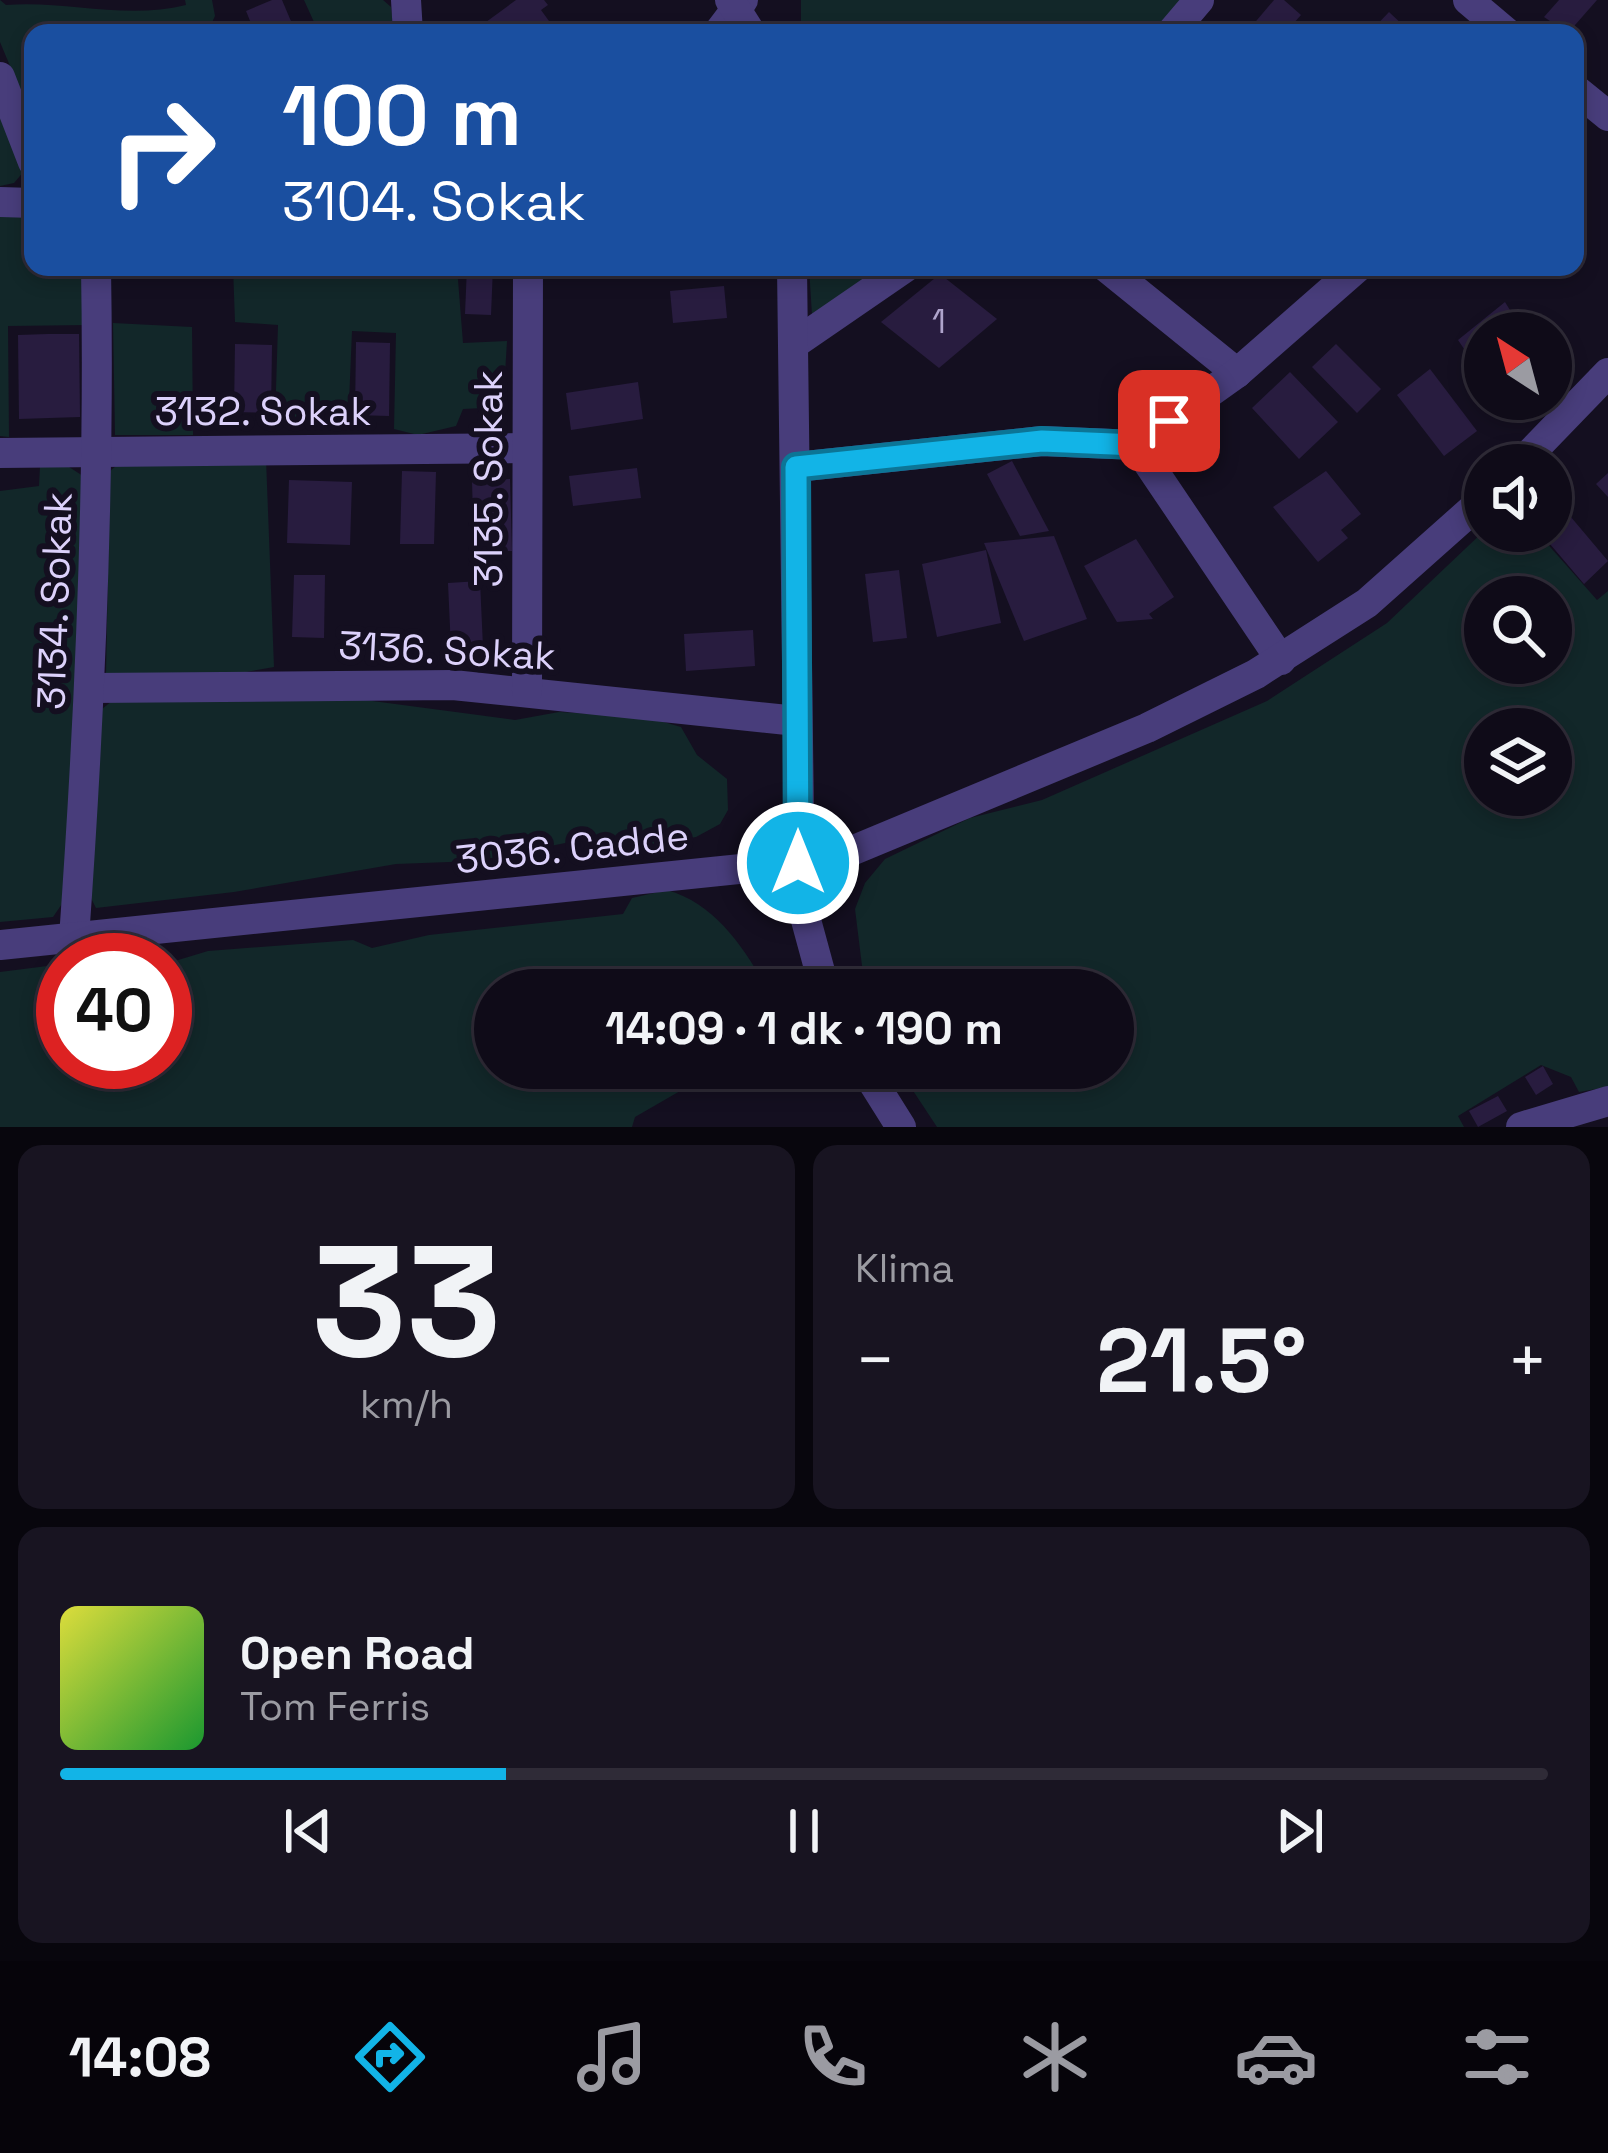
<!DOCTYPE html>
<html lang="tr">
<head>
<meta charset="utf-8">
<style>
  :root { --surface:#0f0b18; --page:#181421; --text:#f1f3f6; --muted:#9b9ba2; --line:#2f2b37; --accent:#12b4e7 }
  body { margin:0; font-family:"Space Grotesk",sans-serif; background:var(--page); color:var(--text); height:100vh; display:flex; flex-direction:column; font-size:45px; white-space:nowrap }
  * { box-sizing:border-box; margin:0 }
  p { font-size:39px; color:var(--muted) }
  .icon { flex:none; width:66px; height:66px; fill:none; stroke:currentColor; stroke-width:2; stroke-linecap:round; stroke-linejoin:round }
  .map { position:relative; height:1127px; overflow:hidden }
  .sheet { display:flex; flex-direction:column; gap:18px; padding:18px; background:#08060d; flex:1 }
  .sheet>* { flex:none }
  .guide { position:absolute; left:24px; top:24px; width:1560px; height:252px; border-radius:24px; box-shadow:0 6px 18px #0003,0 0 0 3px var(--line); background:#1a4fa0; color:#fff; overflow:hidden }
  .needle { width:78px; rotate:324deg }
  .tools { position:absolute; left:1464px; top:312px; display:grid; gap:24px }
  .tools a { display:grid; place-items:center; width:108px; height:108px; border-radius:50%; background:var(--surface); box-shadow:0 6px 18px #0003,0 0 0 3px var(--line); font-size:60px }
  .speed { position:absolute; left:36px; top:933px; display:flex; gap:24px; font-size:60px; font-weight:700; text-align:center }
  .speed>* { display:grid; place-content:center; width:156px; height:156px; border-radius:50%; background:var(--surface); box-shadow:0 6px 18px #0003,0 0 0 3px var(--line); line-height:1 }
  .speed .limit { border:18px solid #d22; background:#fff; color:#111 }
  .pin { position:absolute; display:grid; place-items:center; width:102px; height:102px; color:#fff; margin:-51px; border-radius:24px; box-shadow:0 6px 18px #0006 }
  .me { position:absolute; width:132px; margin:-66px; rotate:0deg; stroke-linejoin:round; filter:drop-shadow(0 0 9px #0008) }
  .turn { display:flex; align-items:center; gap:42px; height:252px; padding:0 60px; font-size:54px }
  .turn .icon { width:156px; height:156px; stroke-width:2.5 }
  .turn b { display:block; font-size:84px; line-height:102px }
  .big { font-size:90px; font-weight:700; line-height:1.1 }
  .sheet .card { flex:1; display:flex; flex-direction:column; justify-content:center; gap:18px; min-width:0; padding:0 42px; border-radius:24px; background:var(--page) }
  .sheet .dial { align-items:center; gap:0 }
  .dial b { font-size:156px; line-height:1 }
  .song { display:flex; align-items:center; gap:36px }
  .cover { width:144px; height:144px; border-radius:18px; background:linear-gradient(135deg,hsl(60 70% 55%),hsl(130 70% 35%)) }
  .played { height:12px; border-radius:6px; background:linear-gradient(90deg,var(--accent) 30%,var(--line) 30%) }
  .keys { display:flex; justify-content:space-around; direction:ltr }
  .heat { display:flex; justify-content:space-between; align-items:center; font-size:66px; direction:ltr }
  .sheet .tiles { flex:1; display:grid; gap:18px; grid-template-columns:1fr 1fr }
  .card:last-child { grid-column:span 2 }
  .trip { position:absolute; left:474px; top:969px; width:660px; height:120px; border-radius:60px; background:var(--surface); box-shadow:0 6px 18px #0003,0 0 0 3px var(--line); font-weight:700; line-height:120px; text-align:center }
  .tabs { display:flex; height:192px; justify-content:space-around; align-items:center; background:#06040a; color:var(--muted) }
  .tabs .icon { width:84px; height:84px }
  .tabs .selected { color:var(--accent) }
  .tabs b { font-size:54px; color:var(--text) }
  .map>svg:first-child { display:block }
  .green { fill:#122729; fill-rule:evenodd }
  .building { fill:#281c3f }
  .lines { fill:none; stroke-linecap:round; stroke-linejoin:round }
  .minor { stroke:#483d7b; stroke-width:30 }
  .tertiary { stroke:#483d7b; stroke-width:30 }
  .route-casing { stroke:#0c7596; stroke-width:30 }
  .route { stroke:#12b4e7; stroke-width:21 }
  .labels { text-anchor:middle; stroke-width:12; stroke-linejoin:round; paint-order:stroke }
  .number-label { font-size:33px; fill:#afa4cc }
  .street-label { font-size:39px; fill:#dcd1fb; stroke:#140f20 }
</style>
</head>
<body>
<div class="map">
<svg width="1608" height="1127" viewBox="0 0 1608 1127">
  <rect width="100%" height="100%" fill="#140f20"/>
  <g class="green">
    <path d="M 0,0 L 6,5 C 64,0 125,20 186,5 L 185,0 L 212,0 L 215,16 L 207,33 L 33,33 L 33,121 L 0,42 Z"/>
    <path d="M 304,0 L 383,0 L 391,7 L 394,33 L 319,33 Z"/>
    <path d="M 801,0 L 1184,0 L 1155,33 L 801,33 Z"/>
    <path d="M 0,105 L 25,170 L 14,183 L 0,186 Z"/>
    <path d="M 33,209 L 33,267 L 89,267 L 89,325 L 8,326 L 9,437 L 0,436 L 0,210 Z"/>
    <path d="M 233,267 L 457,267 L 463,343 L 507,341 L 503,407 L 463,409 L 456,426 L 418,435 L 394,429 L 396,333 L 352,331 L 348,426 L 317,415 L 275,421 L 278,325 L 235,322 Z"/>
    <path d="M 809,267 L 891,267 L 812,315 Z"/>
    <path d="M 113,323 L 192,327 L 193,435 L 115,435 Z"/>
    <path d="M 266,459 L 274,667 L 223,676 L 106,674 L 110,471 L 122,461 Z"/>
    <path d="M 40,466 L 69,467 L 83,476 L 70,892 L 53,917 L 0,922 L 0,491 L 39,486 Z"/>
    <path d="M 1485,530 L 1536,531 L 1597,600 L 1608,591 L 1608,1087 L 1579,1092 L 1571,1077 L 1541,1065 L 1458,1116 L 1464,1127 L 937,1127 L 898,1068 L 1113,1068 L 1113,990 L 865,990 L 855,909 L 865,883 L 885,859 L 970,818 L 1042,800 L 1267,701 L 1387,623 ZM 1485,597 L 1551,597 L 1551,663 L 1485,663 ZM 1485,729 L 1551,729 L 1551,795 L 1485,795 Z"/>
    <path d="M 365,700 L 515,720 L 559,712 L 646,717 L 681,727 L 697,755 L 727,779 L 728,810 L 720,824 L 696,837 L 651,844 L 580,840 L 476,861 L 396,864 L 234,892 L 96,908 L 91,898 L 102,709 L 112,701 Z"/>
    <path d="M 667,890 C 716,904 744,948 768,990 L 495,990 L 495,1068 L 720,1068 L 635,1117 L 632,1127 L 0,1127 L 0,972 L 63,964 L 63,1062 L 165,1062 L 165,964 L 208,951 L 353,940 L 372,948 L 429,935 L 623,914 L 632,898 Z"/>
  </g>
  <g class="building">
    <path d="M 272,0 L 282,0 L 296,33 L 255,33 L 246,11 Z"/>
    <path d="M 516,0 L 544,0 L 548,5 L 541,10 L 549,21 L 532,33 L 471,33 Z"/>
    <path d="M 1274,0 L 1284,0 L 1301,15 L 1285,33 L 1246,33 Z"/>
    <path d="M 1559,0 L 1597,0 L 1568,33 L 1544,17 Z"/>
    <path d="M 1389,12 L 1407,29 L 1404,33 L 1372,30 Z"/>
    <path d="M 467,267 L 493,267 L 491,315 L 465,314 Z"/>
    <path d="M 940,274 L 997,319 L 939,368 L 881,322 Z"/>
    <path d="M 724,286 L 727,318 L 673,323 L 670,291 Z"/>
    <path d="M 1505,302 L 1524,333 L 1485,333 L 1485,380 L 1458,340 Z"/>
    <path d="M 48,334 L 79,334 L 80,417 L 19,419 L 18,335 Z"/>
    <path d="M 356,342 L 390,343 L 389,416 L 355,415 Z"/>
    <path d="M 235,344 L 272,345 L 271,413 L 234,412 Z"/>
    <path d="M 1336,344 L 1381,389 L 1357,413 L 1312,367 Z"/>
    <path d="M 1430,369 L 1477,431 L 1444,456 L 1397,395 Z"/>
    <path d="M 1290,372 L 1338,422 L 1299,459 L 1252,408 Z"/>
    <path d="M 638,382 L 643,419 L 571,430 L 566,393 Z"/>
    <path d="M 1012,461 L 1049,531 L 1020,536 L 987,474 Z"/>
    <path d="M 637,468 L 641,498 L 573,506 L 569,476 Z"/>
    <path d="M 402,471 L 436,472 L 434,544 L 400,544 Z"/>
    <path d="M 1326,471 L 1361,514 L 1341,530 L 1348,538 L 1318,562 L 1273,507 Z"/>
    <path d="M 1608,473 L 1608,497 L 1596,484 Z"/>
    <path d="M 510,479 L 512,551 L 474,552 L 472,481 Z"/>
    <path d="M 289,480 L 352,482 L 350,545 L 287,543 Z"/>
    <path d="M 1565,510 L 1608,561 L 1584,584 L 1539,531 L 1551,531 L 1551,522 Z"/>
    <path d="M 1054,536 L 1087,619 L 1024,641 L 984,543 Z"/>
    <path d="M 1136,539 L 1174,597 L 1149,614 L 1153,619 L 1117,622 L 1084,566 Z"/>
    <path d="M 986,550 L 1001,623 L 937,637 L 922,564 Z"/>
    <path d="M 899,570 L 907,638 L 873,642 L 865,574 Z"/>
    <path d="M 294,575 L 325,575 L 324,638 L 292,637 Z"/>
    <path d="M 480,581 L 483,647 L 451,649 L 448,583 Z"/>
    <path d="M 753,630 L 755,666 L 686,671 L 684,634 Z"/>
    <path d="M 1543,1066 L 1553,1084 L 1536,1095 L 1525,1077 Z"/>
    <path d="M 1498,1096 L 1507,1111 L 1478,1127 L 1469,1111 Z"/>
  </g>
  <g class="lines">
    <g class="minor">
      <path d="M 406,0 L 408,33"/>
      <path d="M 1468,0 L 1507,33"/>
      <path d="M 718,33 L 743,0"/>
      <path d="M 1171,33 L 1199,0"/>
      <path d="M 0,77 L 33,162"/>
      <path d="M 1575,89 L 1608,116"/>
      <path d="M 0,202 L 33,203"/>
      <path d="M 1106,267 L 1237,373"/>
      <path d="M 794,344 L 906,267"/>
      <path d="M 1136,445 L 1281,660"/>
      <path d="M 0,453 L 527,448"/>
      <path d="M 796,467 L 1042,441 L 1136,445 L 1237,373 L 1358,267"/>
      <path d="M 91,688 L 453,685 L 797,721"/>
      <path d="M 527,691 L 528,267"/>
      <path d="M 74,938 C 90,714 100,492 96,267"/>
      <path d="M 1521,1127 L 1608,1101"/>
    </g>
    <g class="tertiary">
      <path d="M 730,0 L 751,33"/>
      <path d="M 792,267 L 800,898 L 825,990"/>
      <path d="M 1519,465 L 1608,373"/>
      <path d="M 0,945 L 798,863 L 849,852 L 1147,728 L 1256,674 L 1367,603 L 1485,498"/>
      <path d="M 864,1068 L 901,1127"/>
    </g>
  </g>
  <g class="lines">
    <defs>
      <path id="route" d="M 798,863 L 796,467 L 1042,441 L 1136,445 L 1169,421"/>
    </defs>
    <use href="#route" class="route-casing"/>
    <use href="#route" class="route"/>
  </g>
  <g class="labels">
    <g class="number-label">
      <text x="939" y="333">1</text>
    </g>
    <g class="street-label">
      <text x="263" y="425">3132. Sokak</text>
      <text transform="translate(488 479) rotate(-90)" y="14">3135. Sokak</text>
      <text transform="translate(54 601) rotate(-88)" y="14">3134. Sokak</text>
      <text transform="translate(447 650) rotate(3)" y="14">3136. Sokak</text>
      <text transform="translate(572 847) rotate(-6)" y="14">3036. Cadde</text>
    </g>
  </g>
</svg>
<div class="tools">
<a><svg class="needle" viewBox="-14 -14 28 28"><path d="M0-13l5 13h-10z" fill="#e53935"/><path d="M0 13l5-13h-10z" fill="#9b9ba2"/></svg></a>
<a><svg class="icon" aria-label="sound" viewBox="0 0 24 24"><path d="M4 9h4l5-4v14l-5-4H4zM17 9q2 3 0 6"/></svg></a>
<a><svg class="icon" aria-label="search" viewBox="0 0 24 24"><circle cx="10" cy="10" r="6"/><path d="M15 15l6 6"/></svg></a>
<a><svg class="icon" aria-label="layers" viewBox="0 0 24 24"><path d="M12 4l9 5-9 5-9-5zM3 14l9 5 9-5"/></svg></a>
</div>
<div class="speed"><div class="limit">40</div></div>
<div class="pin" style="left:1169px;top:421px;background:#d93025"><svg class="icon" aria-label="arrive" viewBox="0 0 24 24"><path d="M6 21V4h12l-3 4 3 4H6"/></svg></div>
<svg class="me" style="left:798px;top:863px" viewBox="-20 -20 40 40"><circle r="17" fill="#12b4e7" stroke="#fff" stroke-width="3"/><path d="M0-11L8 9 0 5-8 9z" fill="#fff"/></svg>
<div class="trip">14:09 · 1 dk · 190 m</div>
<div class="guide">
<div class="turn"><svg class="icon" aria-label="right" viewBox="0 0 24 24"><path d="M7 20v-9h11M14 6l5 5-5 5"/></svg><div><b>100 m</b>3104. Sokak</div></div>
</div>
</div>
<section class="sheet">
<div class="tiles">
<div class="card dial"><b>33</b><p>km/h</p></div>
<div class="card"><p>Klima</p>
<div class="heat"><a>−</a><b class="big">21.5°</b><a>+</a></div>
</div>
<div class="card">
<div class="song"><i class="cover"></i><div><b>Open Road</b><p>Tom Ferris</p></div></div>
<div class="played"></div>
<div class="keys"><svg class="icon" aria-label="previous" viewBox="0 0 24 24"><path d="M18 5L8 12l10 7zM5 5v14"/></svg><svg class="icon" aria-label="pause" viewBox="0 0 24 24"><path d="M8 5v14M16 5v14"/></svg><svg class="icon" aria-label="next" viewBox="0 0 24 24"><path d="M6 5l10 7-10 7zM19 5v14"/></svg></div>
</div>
</div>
</section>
<nav class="tabs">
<b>14:08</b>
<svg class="icon selected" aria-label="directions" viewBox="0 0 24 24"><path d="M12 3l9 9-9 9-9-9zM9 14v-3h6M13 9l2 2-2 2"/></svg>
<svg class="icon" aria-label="music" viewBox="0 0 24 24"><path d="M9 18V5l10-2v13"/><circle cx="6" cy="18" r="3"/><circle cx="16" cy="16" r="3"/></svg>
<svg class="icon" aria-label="phone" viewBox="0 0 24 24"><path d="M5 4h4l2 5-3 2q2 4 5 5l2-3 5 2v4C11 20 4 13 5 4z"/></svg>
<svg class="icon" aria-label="climate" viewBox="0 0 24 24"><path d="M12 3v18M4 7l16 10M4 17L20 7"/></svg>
<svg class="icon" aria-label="car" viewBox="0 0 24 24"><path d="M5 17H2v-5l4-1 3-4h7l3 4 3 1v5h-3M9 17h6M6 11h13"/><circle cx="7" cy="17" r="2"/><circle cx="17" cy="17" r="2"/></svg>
<svg class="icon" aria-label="filters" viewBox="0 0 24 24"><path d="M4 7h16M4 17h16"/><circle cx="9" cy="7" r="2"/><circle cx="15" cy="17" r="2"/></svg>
</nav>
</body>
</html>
